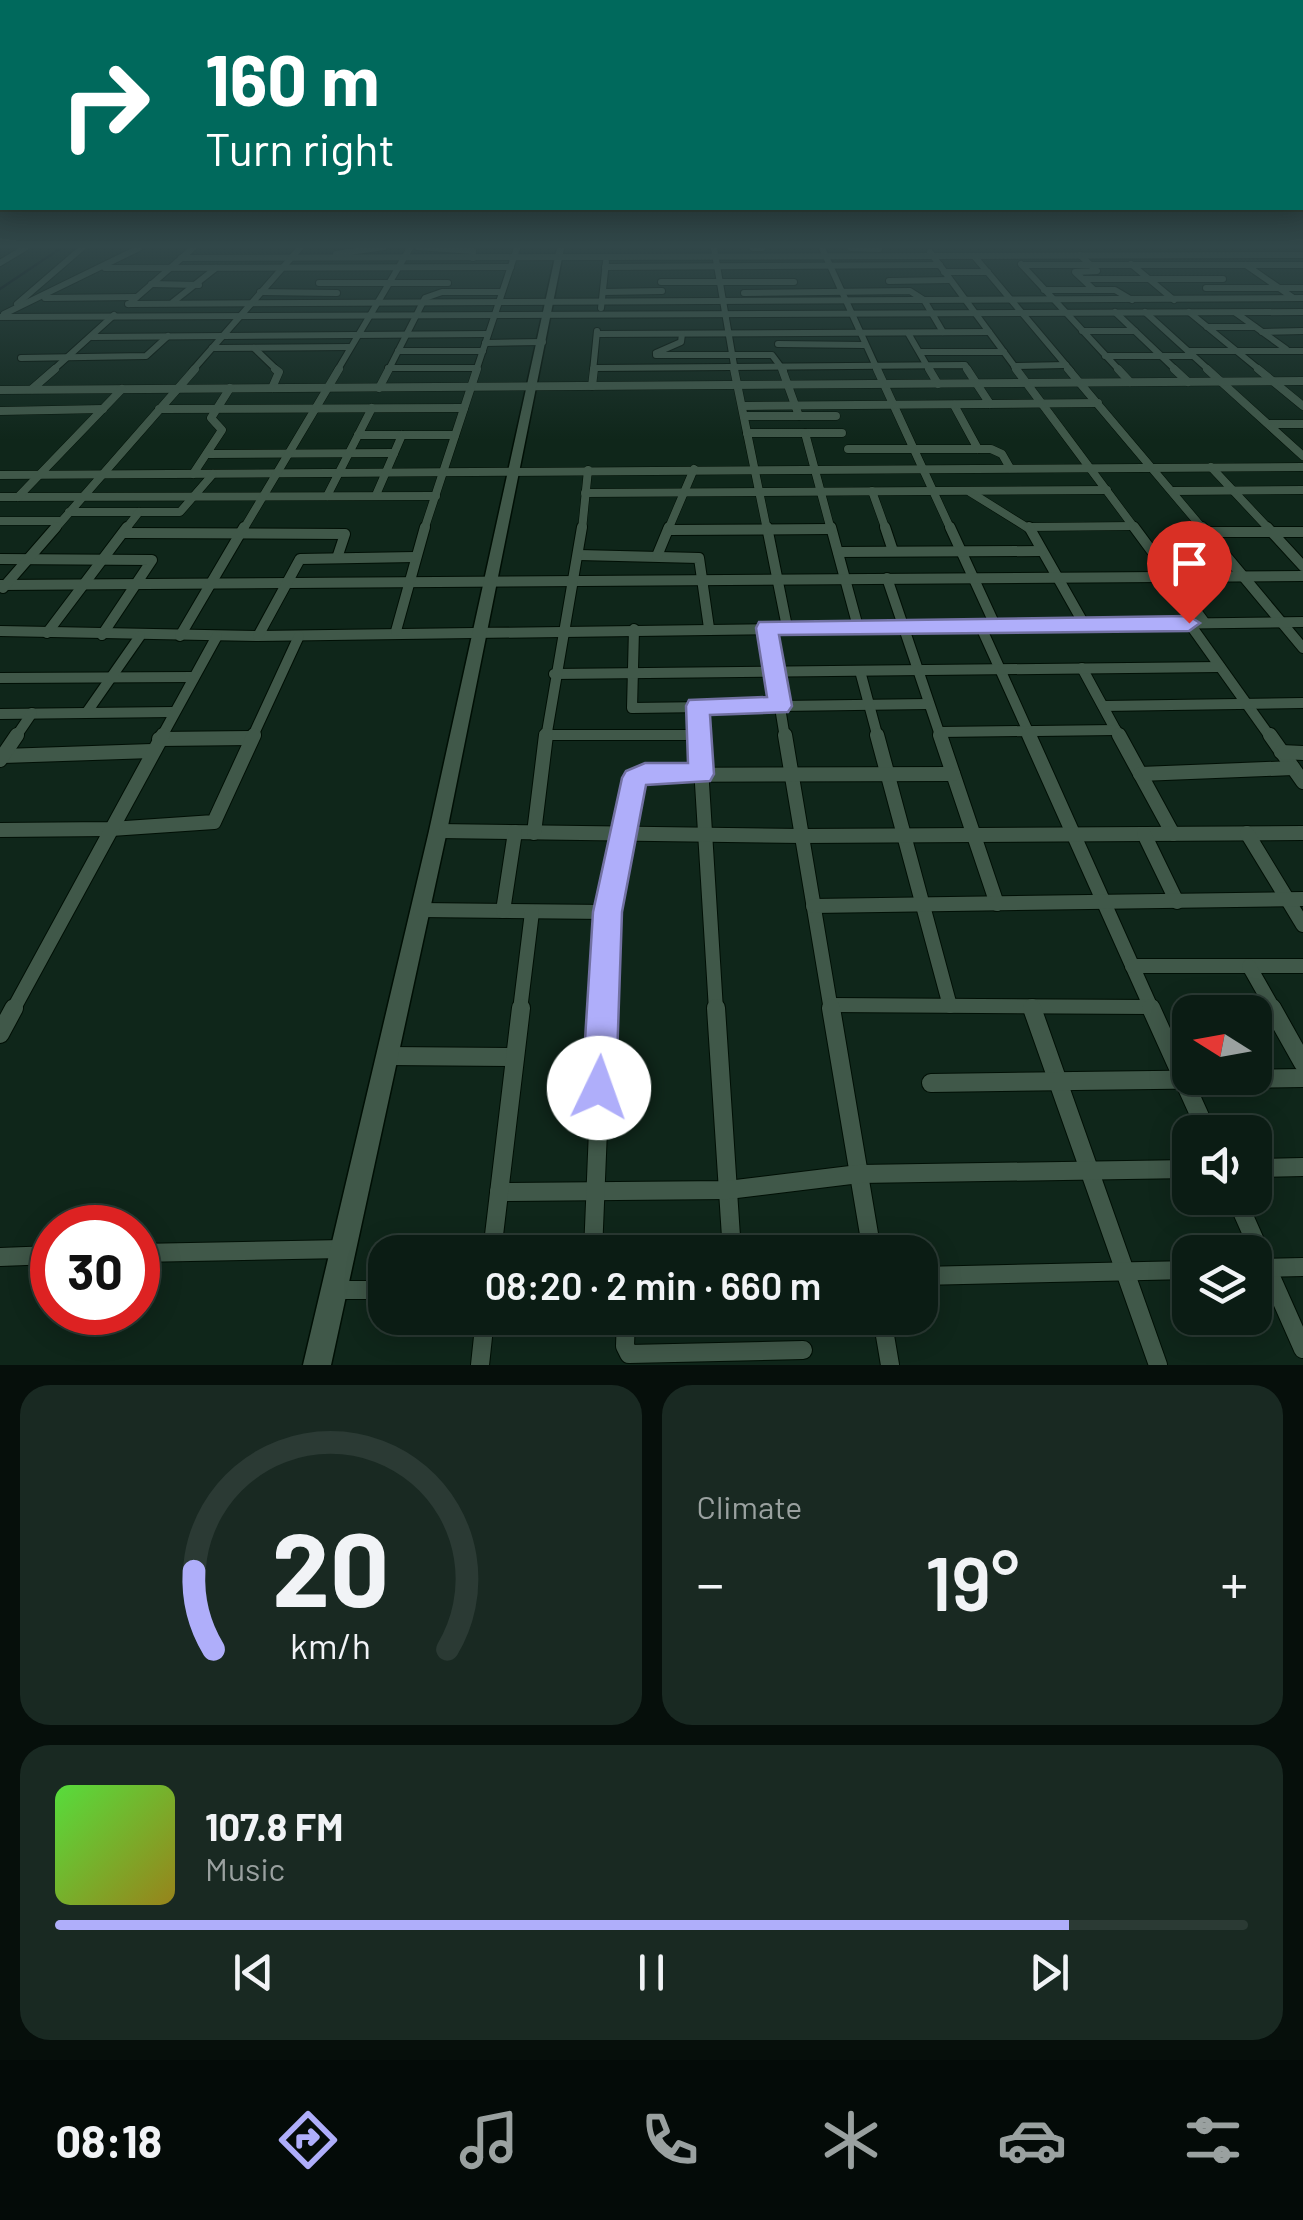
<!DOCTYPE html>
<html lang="en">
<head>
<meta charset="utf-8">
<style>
  :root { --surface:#0b1c14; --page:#192922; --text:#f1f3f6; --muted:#9aa1a0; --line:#2b3a34; --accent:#afaefa }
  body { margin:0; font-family:Barlow,sans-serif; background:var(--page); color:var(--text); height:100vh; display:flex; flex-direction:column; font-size:38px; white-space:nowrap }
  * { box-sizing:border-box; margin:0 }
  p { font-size:32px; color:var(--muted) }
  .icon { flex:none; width:55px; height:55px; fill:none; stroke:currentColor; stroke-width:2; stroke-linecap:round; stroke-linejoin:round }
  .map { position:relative; height:1365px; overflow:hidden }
  .side { display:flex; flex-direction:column; gap:20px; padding:20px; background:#060f0b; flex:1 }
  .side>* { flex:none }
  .banner { position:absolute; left:0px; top:0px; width:1305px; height:210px; box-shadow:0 5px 25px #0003,0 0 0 2px var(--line); background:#00695c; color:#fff; overflow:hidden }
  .needle { width:65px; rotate:281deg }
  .buttons { position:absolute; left:1172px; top:995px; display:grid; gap:20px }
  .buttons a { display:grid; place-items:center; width:100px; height:100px; border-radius:20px; background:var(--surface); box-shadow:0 5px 25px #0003,0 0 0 2px var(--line); font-size:50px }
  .speed { position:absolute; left:30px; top:1205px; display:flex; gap:20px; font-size:50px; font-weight:700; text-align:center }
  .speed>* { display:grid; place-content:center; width:130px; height:130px; border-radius:50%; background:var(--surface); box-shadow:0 5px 25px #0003,0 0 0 2px var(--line); line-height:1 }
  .speed .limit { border:15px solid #d22; background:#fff; color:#111 }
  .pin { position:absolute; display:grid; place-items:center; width:85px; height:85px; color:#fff; margin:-102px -42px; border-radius:50% 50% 50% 0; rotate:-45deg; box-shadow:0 0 10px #0007 }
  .pin .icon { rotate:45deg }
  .me { position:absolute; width:110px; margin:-55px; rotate:3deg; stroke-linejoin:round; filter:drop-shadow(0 0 8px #0008) }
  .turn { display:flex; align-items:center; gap:35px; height:210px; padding:0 40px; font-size:45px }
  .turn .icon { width:130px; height:130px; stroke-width:2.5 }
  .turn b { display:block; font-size:70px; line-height:85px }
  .big { font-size:75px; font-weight:600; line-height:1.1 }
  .side .card { flex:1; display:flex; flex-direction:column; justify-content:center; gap:15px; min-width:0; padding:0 35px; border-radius:30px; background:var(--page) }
  .side .dial { align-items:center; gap:0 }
  .dial svg { height:260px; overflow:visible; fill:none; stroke:var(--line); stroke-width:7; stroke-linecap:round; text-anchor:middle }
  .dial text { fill:var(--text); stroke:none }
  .song { display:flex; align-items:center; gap:30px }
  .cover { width:120px; height:120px; border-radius:15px; background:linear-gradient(135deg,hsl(110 70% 55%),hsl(50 70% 35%)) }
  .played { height:10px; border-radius:5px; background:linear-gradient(90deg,var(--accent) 85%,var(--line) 85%) }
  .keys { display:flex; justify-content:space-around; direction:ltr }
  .heat { display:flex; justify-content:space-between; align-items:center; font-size:55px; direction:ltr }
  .side .tiles { flex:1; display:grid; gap:20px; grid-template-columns:1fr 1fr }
  .card:last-child { grid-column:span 2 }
  .trip { position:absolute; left:368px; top:1235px; width:570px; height:100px; border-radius:30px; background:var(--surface); box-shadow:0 5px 25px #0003,0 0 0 2px var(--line); font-weight:600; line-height:100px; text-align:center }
  .menu { display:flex; height:160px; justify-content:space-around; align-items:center; background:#040b08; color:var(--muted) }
  .menu .icon { width:70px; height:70px }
  .menu .selected { color:var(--accent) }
  .menu b { font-size:45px; color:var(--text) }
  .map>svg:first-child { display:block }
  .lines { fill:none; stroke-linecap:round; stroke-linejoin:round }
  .stream { stroke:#010c0f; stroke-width:2.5 }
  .street-far4-casing { stroke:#000f05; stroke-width:8 }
  .street-far3-casing { stroke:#000f05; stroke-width:9 }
  .street-far2-casing { stroke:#000f05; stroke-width:12 }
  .street-far1-casing { stroke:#000f05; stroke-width:16 }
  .street-casing { stroke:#000f05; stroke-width:20 }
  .secondary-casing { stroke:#000f05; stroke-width:3 }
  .street-far4 { stroke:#405849; stroke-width:6 }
  .street-far3 { stroke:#405849; stroke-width:8 }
  .street-far2 { stroke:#405849; stroke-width:10 }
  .street-far1 { stroke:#405849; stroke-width:14 }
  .street { stroke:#405849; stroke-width:18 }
  .secondary { fill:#405849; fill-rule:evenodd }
  .route { fill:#afaefa; stroke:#7271a2; stroke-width:2.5 }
</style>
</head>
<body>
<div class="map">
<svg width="1303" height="1365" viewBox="0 0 1303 1365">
  <rect width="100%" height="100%" fill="#0f261a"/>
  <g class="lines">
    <path class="stream" d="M 0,289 L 61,248"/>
    <defs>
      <g id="street-far4">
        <path d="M 418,247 L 473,251 L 473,258"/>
        <path d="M 714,248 L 735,371"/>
        <path d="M 753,248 L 762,248"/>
        <path d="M 822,248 L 878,371"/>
        <path d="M 851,248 L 879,249"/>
        <path d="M 930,252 L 1018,371"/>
        <path d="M 336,254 L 384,247"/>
        <path d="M 1080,255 L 1097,271 L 1075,272 L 1094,290 L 1115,290 L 1132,300"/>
        <path d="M 974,256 L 1071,371"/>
        <path d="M 181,258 L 1303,255"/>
        <path d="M 0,263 L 25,248"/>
        <path d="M 1021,264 L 1120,371"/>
        <path d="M 1131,264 L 1174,300"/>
        <path d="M 1022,265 L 1303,265"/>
        <path d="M 1246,265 L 1292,297"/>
        <path d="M 605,267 L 940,265"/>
        <path d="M 105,268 L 511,267"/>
        <path d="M 944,272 L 988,272"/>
        <path d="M 1084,279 L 1223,279"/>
        <path d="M 889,281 L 950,280"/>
        <path d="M 661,282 L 794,282"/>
        <path d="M 319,283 L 448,283"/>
        <path d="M 151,284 L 199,285"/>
        <path d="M 1206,288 L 1303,288"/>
        <path d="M 1044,290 L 1094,290"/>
        <path d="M 260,292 L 337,293"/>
        <path d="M 603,292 L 662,291"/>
        <path d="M 744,293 L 910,291 L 924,300 L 943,332"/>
        <path d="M 45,298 L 136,297"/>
        <path d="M 173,302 L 216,268"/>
        <path d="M 17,304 L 82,248"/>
        <path d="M 128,304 L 1303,298"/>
        <path d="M 129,304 L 193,248"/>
        <path d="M 601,308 L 606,262"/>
        <path d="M 1115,312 L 1177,371"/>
        <path d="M 1145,312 L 1210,371"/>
        <path d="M 1189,312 L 1261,371"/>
        <path d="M 1236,313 L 1286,349"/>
        <path d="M 4,314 L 139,248"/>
        <path d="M 0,317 L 1303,312"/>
        <path d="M 1207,327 L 1255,327"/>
        <path d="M 1082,331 L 1135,331"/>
        <path d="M 1262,332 L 1303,331"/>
        <path d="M 908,333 L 930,371"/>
        <path d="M 597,334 L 989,332"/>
        <path d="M 92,337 L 488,334"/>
        <path d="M 485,343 L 543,342"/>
        <path d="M 778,344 L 864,345"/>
        <path d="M 212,348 L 350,347"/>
        <path d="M 254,348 L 278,371"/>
        <path d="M 398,351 L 483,351"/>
        <path d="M 1188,351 L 1303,351"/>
        <path d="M 920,352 L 1004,352"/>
        <path d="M 656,353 L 681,342 L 682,334"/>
        <path d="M 656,355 L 772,355 L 784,371"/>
        <path d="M 1105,356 L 1193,356"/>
        <path d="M 21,358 L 146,356 L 168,336"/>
        <path d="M 1014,366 L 1066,365"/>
        <path d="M 388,368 L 476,368"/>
        <path d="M 594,368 L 965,365 L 969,371"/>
        <path d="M 52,371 L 114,315"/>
        <path d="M 192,371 L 300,248"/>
        <path d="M 337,371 L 410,248"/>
        <path d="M 388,371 L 425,298 L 442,292 L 500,292"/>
        <path d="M 476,371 L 517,248"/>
        <path d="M 593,371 L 597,331"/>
      </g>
      <g id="street-far3">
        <path d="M 734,369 L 767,530"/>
        <path d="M 782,369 L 799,416"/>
        <path d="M 877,369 L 951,530"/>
        <path d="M 929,369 L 938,384"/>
        <path d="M 967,369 L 990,404"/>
        <path d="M 1016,369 L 1136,530"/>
        <path d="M 1068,369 L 1204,530"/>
        <path d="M 1118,369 L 1130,382"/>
        <path d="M 1174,369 L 1188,382"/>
        <path d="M 1207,369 L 1303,456"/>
        <path d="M 1258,369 L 1303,406"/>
        <path d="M 592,386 L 594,369"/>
        <path d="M 272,388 L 279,372 L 275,369"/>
        <path d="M 379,388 L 389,369"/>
        <path d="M 32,389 L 55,369"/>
        <path d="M 0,390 L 1303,381"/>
        <path d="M 954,405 L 978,449"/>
        <path d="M 742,406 L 1098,403"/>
        <path d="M 159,409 L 464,408"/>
        <path d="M 0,411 L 103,409"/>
        <path d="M 744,416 L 836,416"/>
        <path d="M 1269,424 L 1303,424"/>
        <path d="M 747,433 L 842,433"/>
        <path d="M 805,433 L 831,530"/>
        <path d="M 358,435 L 455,435"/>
        <path d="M 848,449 L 991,449 L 1002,454 L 1010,468"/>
        <path d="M 207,454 L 394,453"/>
        <path d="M 1211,467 L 1270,530"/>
        <path d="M 193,474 L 222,430 L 211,418 L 230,388"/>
        <path d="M 0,475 L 1303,467"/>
        <path d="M 872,491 L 886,530"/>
        <path d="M 1172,491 L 1303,490"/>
        <path d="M 970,492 L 1031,530"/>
        <path d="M 585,493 L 1107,490"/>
        <path d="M 376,495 L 402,435"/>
        <path d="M 327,496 L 372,408"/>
        <path d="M 0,497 L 436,496"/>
        <path d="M 18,497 L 122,389"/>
        <path d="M 69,512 L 180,512 L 213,474"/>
        <path d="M 0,521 L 60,521"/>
        <path d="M 1029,527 L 1134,526"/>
        <path d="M 54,530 L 195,369"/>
        <path d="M 125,530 L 139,512"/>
        <path d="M 243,530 L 339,369"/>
        <path d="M 424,530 L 477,369"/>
        <path d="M 582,530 L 588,470"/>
        <path d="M 668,530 L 694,469"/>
        <path d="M 675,530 L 831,529"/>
      </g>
      <g id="street-far2">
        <path d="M 767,527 L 787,627"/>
        <path d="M 831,527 L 858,627"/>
        <path d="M 885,527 L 893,551"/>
        <path d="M 950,527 L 995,625"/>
        <path d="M 1029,527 L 1084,624"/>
        <path d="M 1134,527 L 1205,623"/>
        <path d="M 1202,527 L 1303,648"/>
        <path d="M 1267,527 L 1303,566"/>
        <path d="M 668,530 L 831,529"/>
        <path d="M 1206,532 L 1303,532"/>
        <path d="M 123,533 L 345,534 L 337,558"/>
        <path d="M 838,552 L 1042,551"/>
        <path d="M 579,555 L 699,558 L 709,628"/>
        <path d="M 657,556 L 669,527"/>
        <path d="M 0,559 L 152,560 L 102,635"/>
        <path d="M 887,578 L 941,738"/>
        <path d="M 0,585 L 1303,576"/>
        <path d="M 3,588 L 56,527"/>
        <path d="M 1189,623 L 1271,738"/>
        <path d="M 980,625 L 1031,738"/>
        <path d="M 767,628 L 785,738"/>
        <path d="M 634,629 L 632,708 L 929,704"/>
        <path d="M 0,631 L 258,636 L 1303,622"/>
        <path d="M 396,631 L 425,527"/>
        <path d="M 47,633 L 127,527"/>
        <path d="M 180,636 L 244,527"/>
        <path d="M 258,636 L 300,559 L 415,557"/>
        <path d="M 1082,668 L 1120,738"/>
        <path d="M 860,671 L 878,738"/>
        <path d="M 554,674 L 1220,667"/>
        <path d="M 0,678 L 193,677"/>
        <path d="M 1103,706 L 1303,703"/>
        <path d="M 697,707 L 699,738"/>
        <path d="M 87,712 L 140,636"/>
        <path d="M 0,714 L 173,712"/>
        <path d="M 939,732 L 1116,730"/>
        <path d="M 547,735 L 699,735"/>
        <path d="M 15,738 L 32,713"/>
        <path d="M 161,738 L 217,636"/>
        <path d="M 252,738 L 299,636"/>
        <path d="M 546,738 L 582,527"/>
      </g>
      <g id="street-far1">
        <path d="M 699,735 L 716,1010"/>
        <path d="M 785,735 L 831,1010"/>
        <path d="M 877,735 L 950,1006"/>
        <path d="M 940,735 L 997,904"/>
        <path d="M 1029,735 L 1152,1010"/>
        <path d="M 1119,735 L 1173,834"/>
        <path d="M 1270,735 L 1303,782"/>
        <path d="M 159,739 L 251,738"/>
        <path d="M 1281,752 L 1303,753"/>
        <path d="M 3,756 L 152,751"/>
        <path d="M 0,760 L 17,735"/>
        <path d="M 1140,774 L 1293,768"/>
        <path d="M 0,830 L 111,829 L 214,822 L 254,735"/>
        <path d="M 438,831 L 802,836 L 1303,833"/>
        <path d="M 534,833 L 546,735"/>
        <path d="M 1247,833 L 1303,925"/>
        <path d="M 1144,834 L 1177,902"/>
        <path d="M 813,906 L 1303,899"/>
        <path d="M 420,910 L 607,912 L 634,779 L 639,775 L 953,774"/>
        <path d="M 503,911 L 515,832"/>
        <path d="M 1132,966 L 1303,966"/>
        <path d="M 1249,966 L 1274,1010"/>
        <path d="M 830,1005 L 1151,1007"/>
        <path d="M 13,1010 L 163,735"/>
        <path d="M 520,1010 L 532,912"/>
        <path d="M 603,1010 L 607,912"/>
      </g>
      <g id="street">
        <path d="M 716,1008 L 732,1252"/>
        <path d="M 831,1008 L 872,1252"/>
        <path d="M 1032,1008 L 1158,1365"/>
        <path d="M 1151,1008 L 1207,1132"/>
        <path d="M 1272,1008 L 1303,1063"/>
        <path d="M 0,1034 L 14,1008"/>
        <path d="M 387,1056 L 515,1057"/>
        <path d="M 931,1083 L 1303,1078"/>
        <path d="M 1255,1168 L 1303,1167"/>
        <path d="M 499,1192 L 728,1190 L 859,1174 L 1190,1169"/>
        <path d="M 1236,1198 L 1303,1349"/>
        <path d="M 492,1252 L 521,1008"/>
        <path d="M 593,1252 L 603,1008"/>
        <path d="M 138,1253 L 343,1249"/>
        <path d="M 0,1257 L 52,1255"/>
        <path d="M 1255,1268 L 1303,1267"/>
        <path d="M 920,1276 L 1190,1270"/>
        <path d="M 334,1290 L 385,1290"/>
        <path d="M 626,1318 L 625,1346 L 629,1354 L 803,1350"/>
        <path d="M 882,1318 L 890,1365"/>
        <path d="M 480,1365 L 485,1318"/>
      </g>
      <path id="secondary" d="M 557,248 L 564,248 L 447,831 L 331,1365 L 303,1365 L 429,831 Z"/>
    </defs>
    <use href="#street-far4" class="street-far4-casing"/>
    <use href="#street-far3" class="street-far3-casing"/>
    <use href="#street-far2" class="street-far2-casing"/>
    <use href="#street-far1" class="street-far1-casing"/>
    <use href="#street" class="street-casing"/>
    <use href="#secondary" class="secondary-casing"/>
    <use href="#street-far4" class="street-far4"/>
    <use href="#street-far3" class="street-far3"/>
    <use href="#street-far2" class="street-far2"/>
    <use href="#street-far1" class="street-far1"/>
    <use href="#street" class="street"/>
    <use href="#secondary" class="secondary"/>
  </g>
  <linearGradient id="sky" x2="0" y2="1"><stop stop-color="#08150e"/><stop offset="0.56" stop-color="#314749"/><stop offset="1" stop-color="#314749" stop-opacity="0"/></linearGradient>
  <rect width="1303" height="440" fill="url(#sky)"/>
  <path class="route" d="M 1189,616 L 1200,623 L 1189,631 L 779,635 L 792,706 L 788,712 L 710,715 L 714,774 L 710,781 L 646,785 L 622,912 L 616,1088 L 611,1099 L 599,1104 L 587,1099 L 582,1088 L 593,912 L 622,778 L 626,771 L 645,763 L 688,763 L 686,706 L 689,700 L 767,697 L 756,628 L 759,622 Z"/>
</svg>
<div class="buttons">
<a><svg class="needle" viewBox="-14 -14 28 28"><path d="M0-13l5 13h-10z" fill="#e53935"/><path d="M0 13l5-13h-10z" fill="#9aa1a0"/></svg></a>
<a><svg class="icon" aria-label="sound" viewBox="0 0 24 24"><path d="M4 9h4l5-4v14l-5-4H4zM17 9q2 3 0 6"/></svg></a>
<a><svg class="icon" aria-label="layers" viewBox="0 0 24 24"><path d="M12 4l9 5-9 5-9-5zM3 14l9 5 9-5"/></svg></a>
</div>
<div class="speed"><div class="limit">30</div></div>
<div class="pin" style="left:1189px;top:623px;background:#d93025"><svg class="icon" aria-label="arrive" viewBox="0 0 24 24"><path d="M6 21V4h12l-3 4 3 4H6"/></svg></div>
<svg class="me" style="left:599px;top:1088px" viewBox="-20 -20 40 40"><circle r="19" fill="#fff"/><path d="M0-13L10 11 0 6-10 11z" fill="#afaefa"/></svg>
<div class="trip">08:20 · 2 min · 660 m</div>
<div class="banner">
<div class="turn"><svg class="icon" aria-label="right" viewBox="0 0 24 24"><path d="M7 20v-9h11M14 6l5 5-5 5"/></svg><div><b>160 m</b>Turn right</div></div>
</div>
</div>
<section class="side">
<div class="tiles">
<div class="card dial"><svg viewBox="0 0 100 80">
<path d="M14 69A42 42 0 1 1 86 69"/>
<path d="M14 69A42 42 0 0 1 8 45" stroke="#afaefa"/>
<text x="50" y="56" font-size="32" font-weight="700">20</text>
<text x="50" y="72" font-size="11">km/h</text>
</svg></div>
<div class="card"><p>Climate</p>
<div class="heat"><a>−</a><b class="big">19°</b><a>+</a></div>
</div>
<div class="card">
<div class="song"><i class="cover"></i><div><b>107.8 FM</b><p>Music</p></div></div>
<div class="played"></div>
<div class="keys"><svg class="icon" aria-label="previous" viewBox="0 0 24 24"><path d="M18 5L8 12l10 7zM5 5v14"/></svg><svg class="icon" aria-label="pause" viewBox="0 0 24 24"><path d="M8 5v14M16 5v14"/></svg><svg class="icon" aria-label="next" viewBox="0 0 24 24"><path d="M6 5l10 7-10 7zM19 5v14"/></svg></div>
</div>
</div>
</section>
<nav class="menu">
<b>08:18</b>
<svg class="icon selected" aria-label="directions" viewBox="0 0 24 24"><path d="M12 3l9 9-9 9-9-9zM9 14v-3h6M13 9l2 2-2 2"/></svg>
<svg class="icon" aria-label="music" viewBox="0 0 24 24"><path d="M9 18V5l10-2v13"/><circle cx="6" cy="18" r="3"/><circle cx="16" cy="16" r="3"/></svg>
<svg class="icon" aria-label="phone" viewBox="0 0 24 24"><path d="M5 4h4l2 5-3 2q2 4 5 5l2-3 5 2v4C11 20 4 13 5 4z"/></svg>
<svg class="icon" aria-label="climate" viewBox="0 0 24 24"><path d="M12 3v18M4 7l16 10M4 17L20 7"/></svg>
<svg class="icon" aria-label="car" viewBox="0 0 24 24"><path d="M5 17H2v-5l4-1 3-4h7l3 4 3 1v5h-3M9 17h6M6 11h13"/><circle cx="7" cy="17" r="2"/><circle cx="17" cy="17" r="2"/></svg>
<svg class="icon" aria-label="filters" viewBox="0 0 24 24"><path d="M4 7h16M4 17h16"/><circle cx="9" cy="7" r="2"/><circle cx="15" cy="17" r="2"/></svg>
</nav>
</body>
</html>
